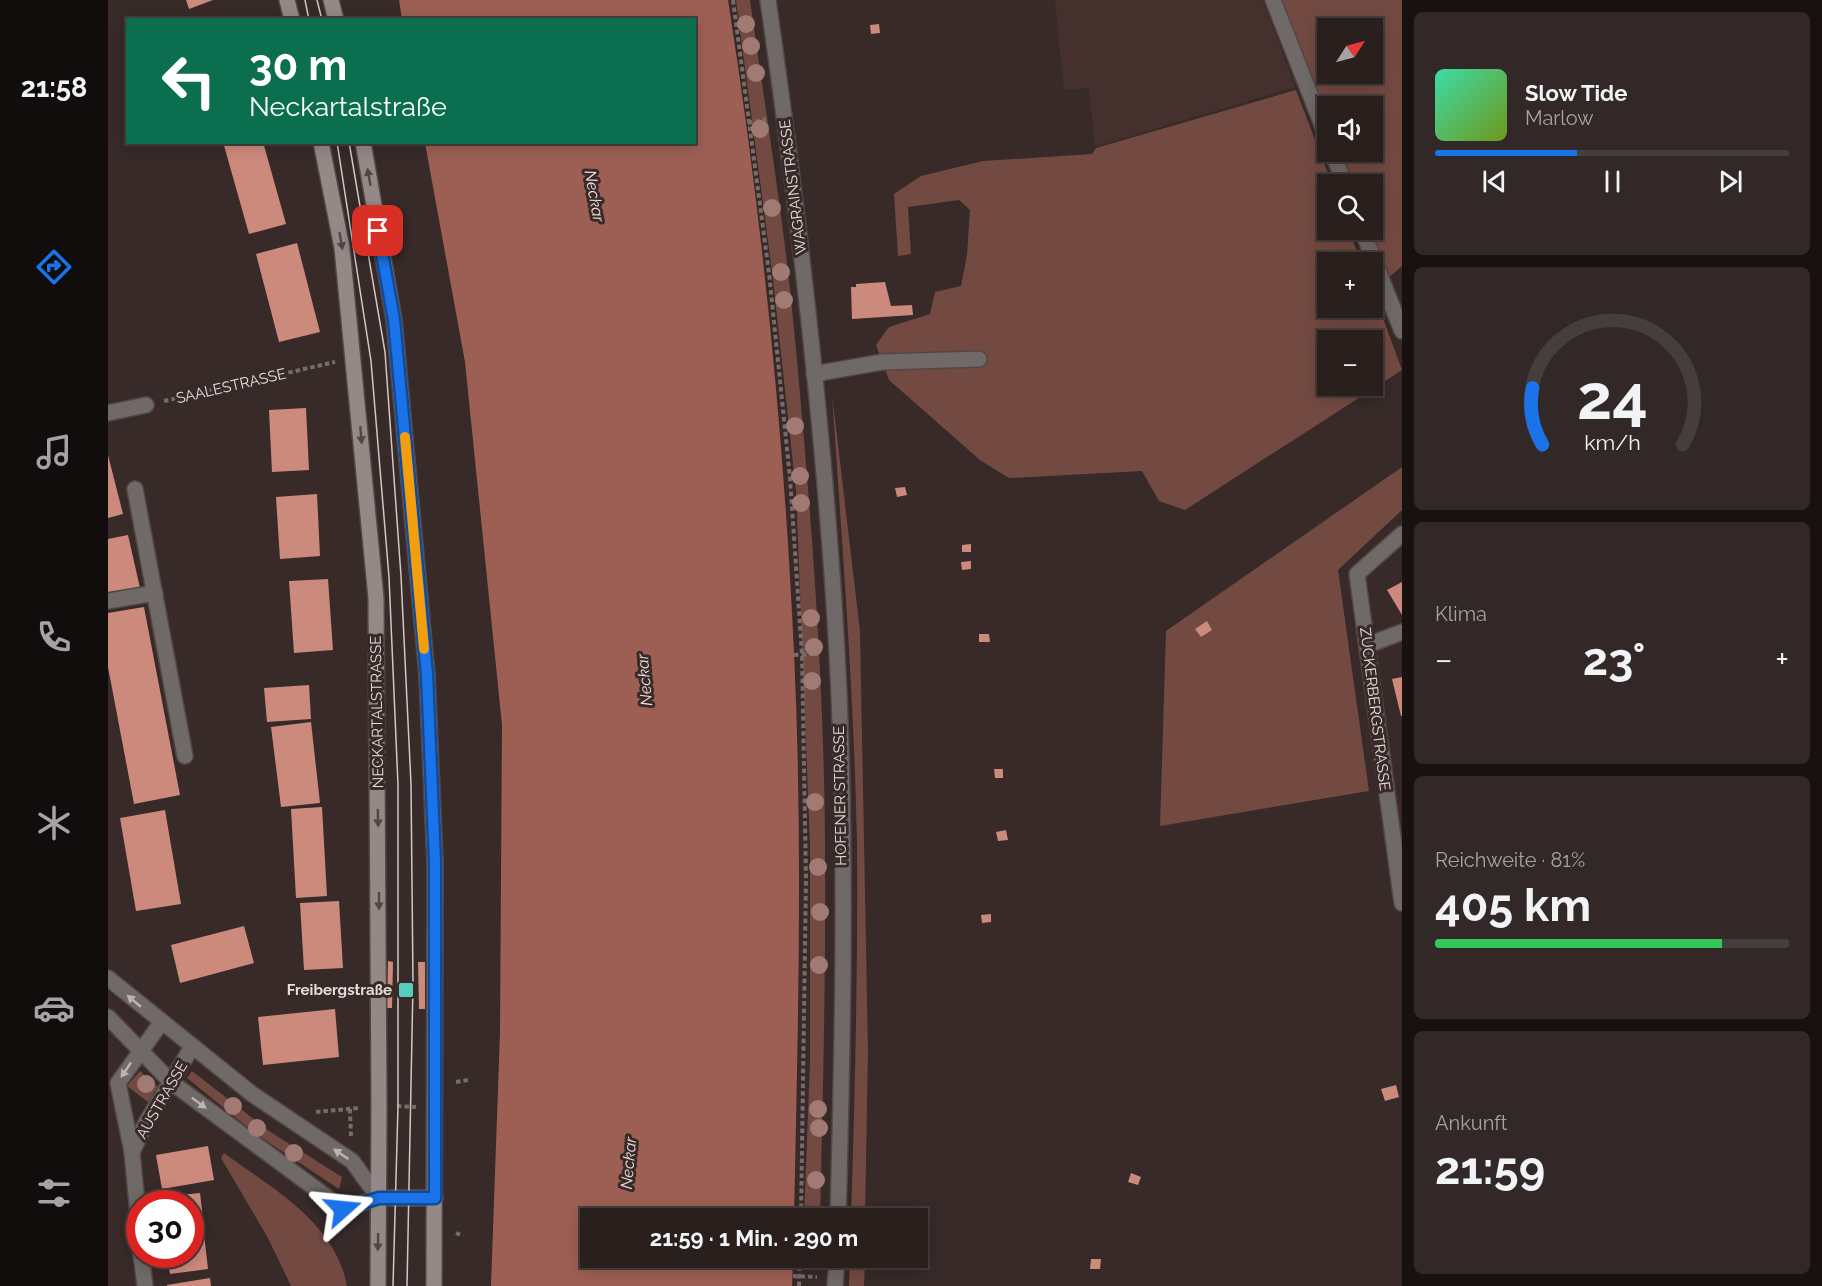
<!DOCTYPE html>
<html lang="de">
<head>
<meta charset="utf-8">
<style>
  :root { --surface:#29201e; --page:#312827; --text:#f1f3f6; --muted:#a5a3a4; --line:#453e3c; --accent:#1a73e8 }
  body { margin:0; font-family:Raleway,sans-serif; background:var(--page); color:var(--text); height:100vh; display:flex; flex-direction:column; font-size:22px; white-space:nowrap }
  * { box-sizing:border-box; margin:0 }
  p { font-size:20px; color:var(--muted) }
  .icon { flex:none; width:33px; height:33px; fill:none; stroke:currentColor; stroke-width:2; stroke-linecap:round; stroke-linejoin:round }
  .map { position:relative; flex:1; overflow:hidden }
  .panel { display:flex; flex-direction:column; gap:12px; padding:12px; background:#171210; width:420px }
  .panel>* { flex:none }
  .banner { position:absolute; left:18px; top:18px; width:570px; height:126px; border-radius:0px; box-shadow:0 3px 15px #0003,0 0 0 2px var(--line); background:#0b6e4f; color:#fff; overflow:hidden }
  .needle { width:39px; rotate:54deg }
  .tools { position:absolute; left:1209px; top:18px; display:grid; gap:12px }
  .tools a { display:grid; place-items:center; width:66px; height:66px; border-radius:0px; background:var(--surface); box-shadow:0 3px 15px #0003,0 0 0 2px var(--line); font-size:30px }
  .speed { position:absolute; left:18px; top:1190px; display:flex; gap:12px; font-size:30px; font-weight:700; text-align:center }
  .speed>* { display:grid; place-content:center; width:78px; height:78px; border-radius:50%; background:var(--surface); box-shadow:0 3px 15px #0003,0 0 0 2px var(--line); line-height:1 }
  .speed .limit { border:9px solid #d22; background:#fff; color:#111 }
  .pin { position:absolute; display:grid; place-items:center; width:51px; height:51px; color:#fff; margin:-26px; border-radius:12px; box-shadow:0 3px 9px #0006 }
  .me { position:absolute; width:66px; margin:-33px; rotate:72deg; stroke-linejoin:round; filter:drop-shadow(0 0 4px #0008) }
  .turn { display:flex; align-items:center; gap:21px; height:126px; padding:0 24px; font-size:27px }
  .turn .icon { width:78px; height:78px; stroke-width:2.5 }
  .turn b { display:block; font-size:42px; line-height:51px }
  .big { font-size:45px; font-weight:700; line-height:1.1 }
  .panel .widget { flex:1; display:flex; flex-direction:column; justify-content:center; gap:9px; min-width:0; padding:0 21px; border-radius:9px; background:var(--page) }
  .panel .dial { align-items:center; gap:0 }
  .dial svg { height:156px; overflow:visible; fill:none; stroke:var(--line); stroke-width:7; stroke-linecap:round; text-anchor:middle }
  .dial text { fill:var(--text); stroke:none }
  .song { display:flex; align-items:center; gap:18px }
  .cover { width:72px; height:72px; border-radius:9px; background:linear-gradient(135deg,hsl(160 70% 55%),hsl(80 70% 35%)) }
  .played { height:6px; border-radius:3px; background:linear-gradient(90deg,var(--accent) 40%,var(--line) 40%) }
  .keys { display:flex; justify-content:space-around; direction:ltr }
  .heat { display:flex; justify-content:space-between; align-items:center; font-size:33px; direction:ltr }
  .charge { height:9px; border-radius:4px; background:linear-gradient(90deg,#34c759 81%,var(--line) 0) }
  .trip { position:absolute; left:472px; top:1208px; width:348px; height:60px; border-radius:0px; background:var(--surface); box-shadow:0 3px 15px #0003,0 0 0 2px var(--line); font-weight:700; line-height:60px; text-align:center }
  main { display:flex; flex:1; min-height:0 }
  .tabs { display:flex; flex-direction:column; width:108px; justify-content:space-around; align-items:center; background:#100d0c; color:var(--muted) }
  .tabs .icon { width:42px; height:42px }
  .tabs .on { color:var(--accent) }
  .tabs b { font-size:27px; color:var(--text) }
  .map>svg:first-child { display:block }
  .built { fill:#44312d }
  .green { fill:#734a42; fill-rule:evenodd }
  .water { fill:#9d5f53 }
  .building { fill:#cc8a7c }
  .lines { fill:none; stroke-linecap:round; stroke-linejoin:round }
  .service-casing { stroke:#534745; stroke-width:18 }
  .minor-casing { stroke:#534745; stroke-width:18 }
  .secondary-casing { stroke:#534745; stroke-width:18 }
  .path { stroke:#776c6a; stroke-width:4; stroke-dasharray:4.5 3; stroke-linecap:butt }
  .service { stroke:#6f6967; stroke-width:15 }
  .minor { stroke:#6f6967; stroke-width:15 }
  .secondary { stroke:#948987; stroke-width:15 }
  .tram { stroke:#d1c8c6; stroke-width:1.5 }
  .tree { fill:#a07a73 }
  .oneway { fill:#534644 }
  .oneway2 { fill:#bdb5b3 }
  .route-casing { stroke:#114b97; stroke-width:15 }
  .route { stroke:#1a73e8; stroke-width:10 }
  .slow { stroke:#f59e0b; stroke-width:10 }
  .poi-dot { fill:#5acebd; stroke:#372a28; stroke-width:2 }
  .labels { text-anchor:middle; stroke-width:6; stroke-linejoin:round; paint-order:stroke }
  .street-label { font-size:15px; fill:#e7dedc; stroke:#372a28 }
  .poi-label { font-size:15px; font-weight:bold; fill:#e7dedc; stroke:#372a28; text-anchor:end }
  .water-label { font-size:16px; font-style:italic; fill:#f3dfdb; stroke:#372a28 }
</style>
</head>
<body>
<main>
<nav class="tabs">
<b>21:58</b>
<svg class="icon on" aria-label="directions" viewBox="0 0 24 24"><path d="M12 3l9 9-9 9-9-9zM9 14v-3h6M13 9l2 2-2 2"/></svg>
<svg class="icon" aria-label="music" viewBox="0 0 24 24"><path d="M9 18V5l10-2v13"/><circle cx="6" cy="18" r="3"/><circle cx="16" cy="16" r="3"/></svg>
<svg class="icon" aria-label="phone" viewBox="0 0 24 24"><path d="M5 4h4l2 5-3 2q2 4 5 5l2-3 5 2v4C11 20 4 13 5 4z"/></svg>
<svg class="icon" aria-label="climate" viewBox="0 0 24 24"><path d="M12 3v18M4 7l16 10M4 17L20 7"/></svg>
<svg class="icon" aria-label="car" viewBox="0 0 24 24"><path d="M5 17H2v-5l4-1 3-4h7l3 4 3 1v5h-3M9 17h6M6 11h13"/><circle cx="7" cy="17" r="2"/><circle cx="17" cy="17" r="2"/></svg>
<svg class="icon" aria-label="filters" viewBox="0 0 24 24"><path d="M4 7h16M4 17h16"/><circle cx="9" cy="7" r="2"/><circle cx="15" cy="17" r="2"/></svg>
</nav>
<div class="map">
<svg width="1294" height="1286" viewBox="0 0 1294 1286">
  <rect width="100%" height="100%" fill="#372a28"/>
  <path class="built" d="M 947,0 L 1155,0 L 1187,87 L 987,147 L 981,88 L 956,90 Z"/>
  <g class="green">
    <path d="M 628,0 L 642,0 C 657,109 676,219 686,329 C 702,498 716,673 717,843 C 718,968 715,1093 712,1218 L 696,1218 L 702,1062 L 702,845 L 688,491 L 664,271 Z"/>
    <path d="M 1173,0 L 1294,0 L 1294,266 L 1279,279 L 1260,230 L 1264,230 L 1264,184 L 1243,184 L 1230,152 L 1264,152 L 1264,106 L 1220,106 L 1219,123 ZM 1220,28 L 1264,28 L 1264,74 L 1220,74 Z"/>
    <path d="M 1188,90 L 1224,184 L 1220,184 L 1220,230 L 1241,230 L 1253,262 L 1220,262 L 1220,308 L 1264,308 L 1265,291 L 1294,370 L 1077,510 L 1051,501 L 1034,471 L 901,478 L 872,460 L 781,380 L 768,345 L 781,327 L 822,314 L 827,292 L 853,286 L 859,255 L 862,210 L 851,200 L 800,207 L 803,254 L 790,256 L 786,194 L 813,176 L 875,161 L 984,154 L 988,148 ZM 1220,340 L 1264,340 L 1264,386 L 1220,386 Z"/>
    <path d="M 724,394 L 752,631 L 760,1051 L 757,1218 L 743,1218 C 747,1093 750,967 749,842 C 746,693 734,543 724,394 Z"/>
    <path d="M 1294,467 L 1294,510 L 1230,570 L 1261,791 L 1052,826 L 1058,631 Z"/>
    <path d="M 32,1071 L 51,1088 L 44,1105 L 19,1086 Z"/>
    <path d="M 84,1071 L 161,1131 L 234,1177 L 231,1189 L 148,1134 L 79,1078 Z"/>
    <path d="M 116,1153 C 165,1189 227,1222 239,1286 L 183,1286 L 160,1238 L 113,1158 Z"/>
    <path d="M 742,1257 L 757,1257 L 756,1286 L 741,1286 Z"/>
  </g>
  <path class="water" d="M 291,0 L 620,0 C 654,216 676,435 686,653 C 695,841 690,1030 686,1218 L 483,1218 L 483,1257 L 685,1257 L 684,1286 L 383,1286 L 392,1032 L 394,725 L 357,362 L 317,143 L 586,142 L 586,20 L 294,19 Z"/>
  <g class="building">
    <path d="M 78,0 L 105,0 L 81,9 Z"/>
    <path d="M 771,24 L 772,33 L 763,34 L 762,25 Z"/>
    <path d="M 115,142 L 155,142 L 178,224 L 141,234 Z"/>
    <path d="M 189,243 L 212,332 L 171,342 L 148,254 Z"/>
    <path d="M 777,282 L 783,306 L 804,305 L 805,315 L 744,319 L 743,287 L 748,287 L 748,284 Z"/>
    <path d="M 198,408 L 201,470 L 164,472 L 161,410 Z"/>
    <path d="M 0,455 L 15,514 L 0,518 Z"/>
    <path d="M 797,487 L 799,495 L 789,497 L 787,488 Z"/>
    <path d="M 209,494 L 212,556 L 172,559 L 168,497 Z"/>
    <path d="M 20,535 L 32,588 L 0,595 L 0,539 Z"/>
    <path d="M 863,544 L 863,552 L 854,552 L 854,545 Z"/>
    <path d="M 863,561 L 863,569 L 854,570 L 853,562 Z"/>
    <path d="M 220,579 L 225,650 L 186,653 L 181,581 Z"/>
    <path d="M 1294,582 L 1294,615 L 1279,590 Z"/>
    <path d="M 36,607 L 72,795 L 26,804 L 0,667 L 0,613 Z"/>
    <path d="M 1099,621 L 1104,630 L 1093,637 L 1087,629 Z"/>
    <path d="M 871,634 L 881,634 L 882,642 L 871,642 Z"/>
    <path d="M 1294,677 L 1294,716 L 1293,716 L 1284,679 Z"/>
    <path d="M 201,685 L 203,719 L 159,722 L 156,688 Z"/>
    <path d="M 203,722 L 212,803 L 173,807 L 163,727 Z"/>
    <path d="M 886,769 L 895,769 L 895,778 L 887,778 Z"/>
    <path d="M 214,807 L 219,896 L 188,898 L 183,809 Z"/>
    <path d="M 57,810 L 73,904 L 28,911 L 12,818 Z"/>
    <path d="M 898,830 L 900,840 L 890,841 L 888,832 Z"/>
    <path d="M 231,901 L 235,968 L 196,970 L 192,903 Z"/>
    <path d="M 883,914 L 883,922 L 874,923 L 873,915 Z"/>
    <path d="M 136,926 L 146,963 L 72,983 L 63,945 Z"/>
    <path d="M 280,961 L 285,962 L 284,1008 L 279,1008 Z"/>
    <path d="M 310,962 L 317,962 L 317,1009 L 311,1009 Z"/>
    <path d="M 227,1009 L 231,1057 L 155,1065 L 150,1017 Z"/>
    <path d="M 1288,1085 L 1291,1097 L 1277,1101 L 1273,1089 Z"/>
    <path d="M 100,1146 L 106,1180 L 54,1189 L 48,1155 Z"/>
    <path d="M 1023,1173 L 1033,1177 L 1030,1185 L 1020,1182 Z"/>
    <path d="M 92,1193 L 96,1227 L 82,1228 L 82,1203 L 53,1203 L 53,1197 Z"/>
    <path d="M 96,1234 L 100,1269 L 62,1274 L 59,1254 L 82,1254 L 82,1236 Z"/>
    <path d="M 983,1259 L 993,1259 L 992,1269 L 982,1269 Z"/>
    <path d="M 102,1278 L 103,1286 L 59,1286 L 59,1285 Z"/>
  </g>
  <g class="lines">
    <defs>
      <g id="service">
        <path d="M 1165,0 L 1220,140"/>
        <path d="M 1224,152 L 1237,184"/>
        <path d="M 1254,230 L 1294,331"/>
        <path d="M 706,374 L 774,362 L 871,359"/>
        <path d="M 0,413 L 38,405"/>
        <path d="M 27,489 L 77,756"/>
        <path d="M 0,601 L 47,593"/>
      </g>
      <g id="minor">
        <path d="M 660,0 C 691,216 717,435 729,653 C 739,839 735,1032 730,1218"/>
        <path d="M 1294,534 L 1249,574 L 1294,903"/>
        <path d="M 1260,645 L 1294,632"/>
        <path d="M 0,978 L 144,1094 L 244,1161 L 271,1198"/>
        <path d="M 0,1017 L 63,1082 L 235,1209 L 271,1198 L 327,1198"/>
        <path d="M 24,1152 L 38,1123 L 84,1047"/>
        <path d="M 32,1235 L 24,1152 L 10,1083 L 53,1023"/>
        <path d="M 33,1254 L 37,1286"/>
        <path d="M 727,1286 L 729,1257"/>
      </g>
      <g id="secondary">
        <path d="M 179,0 L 184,20"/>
        <path d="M 223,0 L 228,20"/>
        <path d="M 213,142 L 234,248 L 268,598 L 271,1106 L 270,1286"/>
        <path d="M 255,142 L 286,320 L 319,675 L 327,863 L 326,1286"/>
      </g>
    </defs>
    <use href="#service" class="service-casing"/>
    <use href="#minor" class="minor-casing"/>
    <use href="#secondary" class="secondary-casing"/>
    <g class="path">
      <path d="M 625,0 L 661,273 L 682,478 L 694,655 L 698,879 L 693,1218"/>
      <path d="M 640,123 L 658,119"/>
      <path d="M 56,401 L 227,362"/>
      <path d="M 686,655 L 710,654"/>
      <path d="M 348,1082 L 360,1080"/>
      <path d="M 289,1106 L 308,1107"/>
      <path d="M 242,1109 L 243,1137"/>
      <path d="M 208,1112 L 251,1108"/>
      <path d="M 348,1233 L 355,1236"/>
      <path d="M 685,1276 L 709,1277"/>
      <path d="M 691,1286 L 692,1257"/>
    </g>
    <use href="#service" class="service"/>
    <use href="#minor" class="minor"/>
    <use href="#secondary" class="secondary"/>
    <g class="tram">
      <path d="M 197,0 L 201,20"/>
      <path d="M 209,0 L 214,20"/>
      <path d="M 229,142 L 263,361 L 281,577 L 290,785 L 290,1106 L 285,1286"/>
      <path d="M 241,142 L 277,352 L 293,576 L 303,784 L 305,984 L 299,1286"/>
    </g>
  </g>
  <g class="tree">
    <circle cx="638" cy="24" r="9"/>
    <circle cx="643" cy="46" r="9"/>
    <circle cx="648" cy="73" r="9"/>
    <circle cx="652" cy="129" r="9"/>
    <circle cx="664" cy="208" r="9"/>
    <circle cx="673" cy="272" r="9"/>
    <circle cx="676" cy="300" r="9"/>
    <circle cx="687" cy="426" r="9"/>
    <circle cx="692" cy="476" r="9"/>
    <circle cx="693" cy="503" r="9"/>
    <circle cx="703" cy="618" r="9"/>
    <circle cx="706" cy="647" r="9"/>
    <circle cx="704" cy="681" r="9"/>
    <circle cx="707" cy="802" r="9"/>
    <circle cx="710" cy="867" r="9"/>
    <circle cx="712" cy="912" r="9"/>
    <circle cx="711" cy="965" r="9"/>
    <circle cx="38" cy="1084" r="9"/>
    <circle cx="125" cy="1106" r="9"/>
    <circle cx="710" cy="1109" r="9"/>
    <circle cx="149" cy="1128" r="9"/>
    <circle cx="711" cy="1128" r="9"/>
    <circle cx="186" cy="1153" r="9"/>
    <circle cx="708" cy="1180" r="9"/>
  </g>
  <defs><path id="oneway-solid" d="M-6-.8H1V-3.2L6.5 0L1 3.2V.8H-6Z" transform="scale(1.5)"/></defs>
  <g class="oneway">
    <use href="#oneway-solid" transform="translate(261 177) rotate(-100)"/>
    <use href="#oneway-solid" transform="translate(233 241) rotate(80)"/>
    <use href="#oneway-solid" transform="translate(253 435) rotate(85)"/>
    <use href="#oneway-solid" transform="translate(270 818) rotate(89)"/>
    <use href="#oneway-solid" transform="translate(271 901) rotate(90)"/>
    <use href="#oneway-solid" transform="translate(270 1242) rotate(91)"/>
  </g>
  <g class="oneway2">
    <use href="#oneway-solid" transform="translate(26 1001) rotate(-140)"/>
    <use href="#oneway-solid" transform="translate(18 1070) rotate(124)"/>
    <use href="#oneway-solid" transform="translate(91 1103) rotate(37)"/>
    <use href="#oneway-solid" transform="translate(233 1154) rotate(-146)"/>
  </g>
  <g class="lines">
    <defs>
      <path id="route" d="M 235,1209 L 271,1198 L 327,1198 L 327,862 L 319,675 L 286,320 L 270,231"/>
    </defs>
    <use href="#route" class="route-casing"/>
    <use href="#route" class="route"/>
    <path class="slow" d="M 297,437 L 316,649"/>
  </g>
  <rect class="poi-dot" x="290" y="982" width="16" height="16" rx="3"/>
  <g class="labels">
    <g class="street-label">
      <text transform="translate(685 187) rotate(-97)" y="5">WAGRAINSTRASSE</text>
      <text transform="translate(123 386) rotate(-13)" y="5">SAALESTRASSE</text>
      <text transform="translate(1267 709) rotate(83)" y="5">ZUCKERBERGSTRASSE</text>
      <text transform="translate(269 712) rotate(-91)" y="5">NECKARTALSTRASSE</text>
      <text transform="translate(732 796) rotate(-91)" y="5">HOFENER STRASSE</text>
      <text transform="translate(54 1100) rotate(-60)" y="5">AUSTRASSE</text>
    </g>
    <g class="poi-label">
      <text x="284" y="995">Freibergstraße</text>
    </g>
    <g class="water-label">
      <text transform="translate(487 196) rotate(80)" y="6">Neckar</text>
      <text transform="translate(536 680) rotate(-95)" y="6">Neckar</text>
      <text transform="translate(520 1163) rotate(-85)" y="6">Neckar</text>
    </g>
  </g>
</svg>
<div class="tools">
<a><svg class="needle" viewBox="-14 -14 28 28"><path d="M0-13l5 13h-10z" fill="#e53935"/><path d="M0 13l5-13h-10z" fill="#a5a3a4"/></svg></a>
<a><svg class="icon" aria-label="sound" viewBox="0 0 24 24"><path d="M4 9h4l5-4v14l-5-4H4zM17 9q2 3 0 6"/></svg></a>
<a><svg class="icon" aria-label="search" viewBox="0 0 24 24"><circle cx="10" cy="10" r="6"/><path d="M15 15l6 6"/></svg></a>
<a>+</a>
<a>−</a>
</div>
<div class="speed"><div class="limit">30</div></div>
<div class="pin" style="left:270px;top:231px;background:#d93025"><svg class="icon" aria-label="arrive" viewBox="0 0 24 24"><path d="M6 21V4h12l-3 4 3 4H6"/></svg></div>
<svg class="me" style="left:235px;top:1209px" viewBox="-20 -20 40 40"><path d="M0-17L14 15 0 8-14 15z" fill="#1a73e8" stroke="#fff" stroke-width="4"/></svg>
<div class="trip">21:59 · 1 Min. · 290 m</div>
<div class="banner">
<div class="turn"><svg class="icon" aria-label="left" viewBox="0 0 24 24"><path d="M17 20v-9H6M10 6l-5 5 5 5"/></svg><div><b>30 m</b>Neckartalstraße</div></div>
</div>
</div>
<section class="panel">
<div class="widget">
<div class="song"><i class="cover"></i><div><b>Slow Tide</b><p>Marlow</p></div></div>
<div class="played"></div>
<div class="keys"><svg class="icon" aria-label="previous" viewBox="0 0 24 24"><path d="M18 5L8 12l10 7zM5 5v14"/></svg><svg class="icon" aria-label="pause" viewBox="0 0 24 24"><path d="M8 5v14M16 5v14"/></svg><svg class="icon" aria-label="next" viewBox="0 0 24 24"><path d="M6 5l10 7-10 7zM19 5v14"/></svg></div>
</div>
<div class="widget dial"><svg viewBox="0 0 100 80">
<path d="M14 69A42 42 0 1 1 86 69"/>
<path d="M14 69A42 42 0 0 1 9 40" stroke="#1a73e8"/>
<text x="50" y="56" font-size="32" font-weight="700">24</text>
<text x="50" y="72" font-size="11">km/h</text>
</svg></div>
<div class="widget"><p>Klima</p>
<div class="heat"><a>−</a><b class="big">23°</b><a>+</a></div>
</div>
<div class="widget"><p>Reichweite · 81%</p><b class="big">405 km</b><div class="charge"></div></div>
<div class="widget"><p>Ankunft</p><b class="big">21:59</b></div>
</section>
</main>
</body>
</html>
